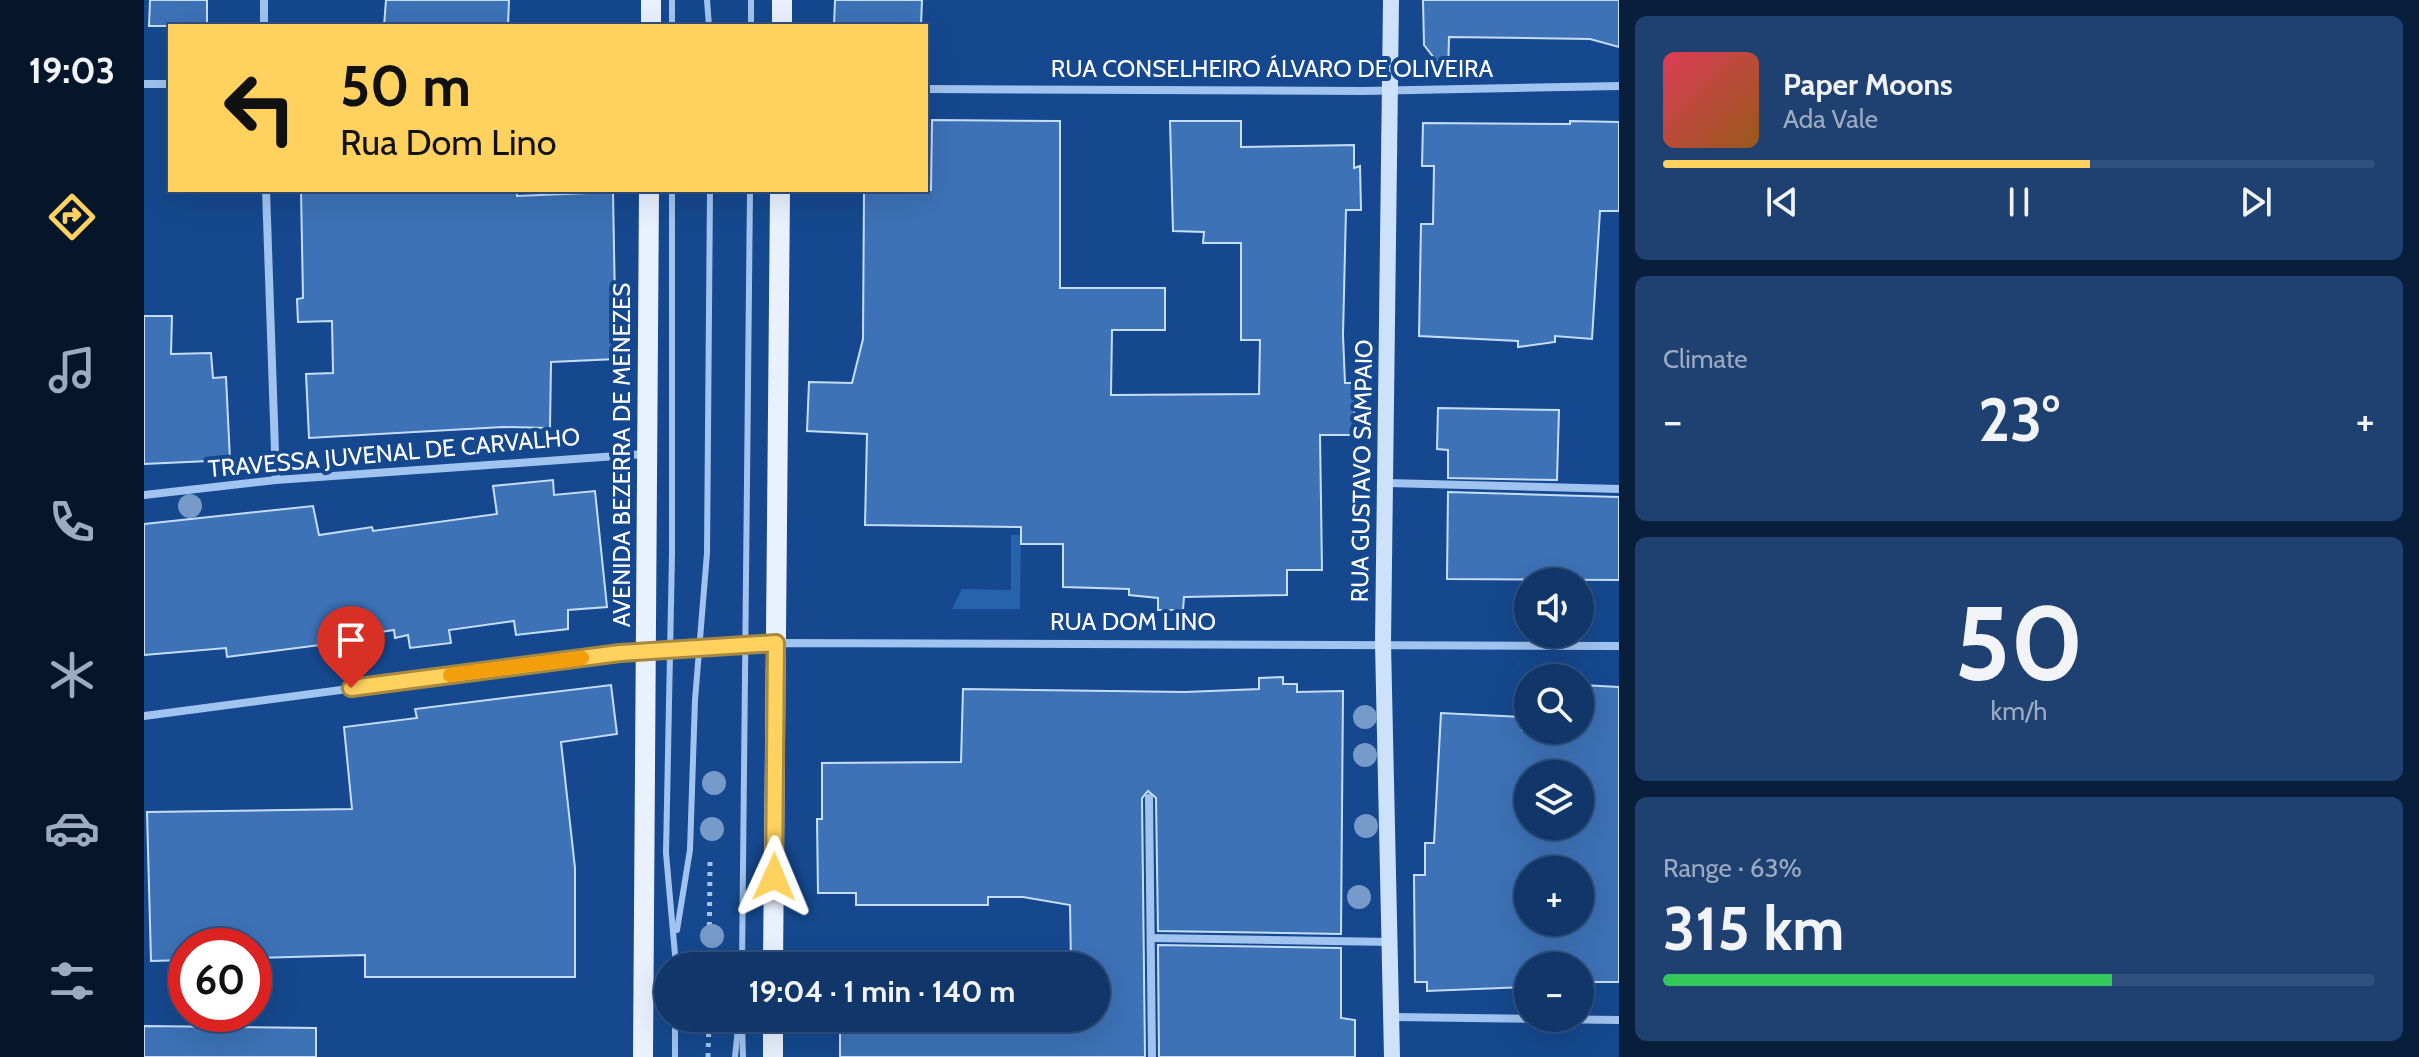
<!DOCTYPE html>
<html lang="en">
<head>
<meta charset="utf-8">
<style>
  :root { --surface:#10366a; --page:#1e4172; --text:#f1f3f6; --muted:#9cabc1; --line:#30507e; --accent:#ffd25f }
  body { margin:0; font-family:Cabin,sans-serif; background:var(--page); color:var(--text); height:100vh; display:flex; flex-direction:column; font-size:30px; white-space:nowrap }
  * { box-sizing:border-box; margin:0 }
  p { font-size:26px; color:var(--muted) }
  .icon { flex:none; width:44px; height:44px; fill:none; stroke:currentColor; stroke-width:2; stroke-linecap:round; stroke-linejoin:round }
  .map { position:relative; flex:1; overflow:hidden }
  .sheet { display:flex; flex-direction:column; gap:16px; padding:16px; background:#091e3a; width:800px }
  .sheet>* { flex:none }
  .top-card { position:absolute; left:24px; top:24px; width:760px; height:168px; border-radius:0px; box-shadow:0 8px 32px #0002,0 0 0 2px var(--line); background:#ffd25f; color:#111; overflow:hidden }
  .buttons { position:absolute; left:1370px; top:568px; display:grid; gap:16px }
  .buttons a { display:grid; place-items:center; width:80px; height:80px; border-radius:50%; background:var(--surface); box-shadow:0 8px 32px #0002,0 0 0 2px var(--line); font-size:40px }
  .speed { position:absolute; left:24px; top:928px; display:flex; gap:16px; font-size:40px; font-weight:700; text-align:center }
  .speed>* { display:grid; place-content:center; width:104px; height:104px; border-radius:50%; background:var(--surface); box-shadow:0 8px 32px #0002,0 0 0 2px var(--line); line-height:1 }
  .speed .limit { border:12px solid #d22; background:#fff; color:#111 }
  .pin { position:absolute; display:grid; place-items:center; width:68px; height:68px; color:#fff; margin:-82px -34px; border-radius:50% 50% 50% 0; rotate:-45deg; box-shadow:0 0 8px #0007 }
  .pin .icon { rotate:45deg }
  .me { position:absolute; width:88px; margin:-44px; rotate:1deg; stroke-linejoin:round; filter:drop-shadow(0 0 6px #0008) }
  .turn { display:flex; align-items:center; gap:28px; height:168px; padding:0 40px; font-size:36px }
  .turn .icon { width:104px; height:104px; stroke-width:2.5 }
  .turn b { display:block; font-size:56px; line-height:68px }
  .big { font-size:60px; font-weight:700; line-height:1.1 }
  .sheet .card { flex:1; display:flex; flex-direction:column; justify-content:center; gap:12px; min-width:0; padding:0 28px; border-radius:12px; background:var(--page) }
  .sheet .dial { align-items:center; gap:0 }
  .dial b { font-size:104px; line-height:1 }
  .song { display:flex; align-items:center; gap:24px }
  .cover { width:96px; height:96px; border-radius:12px; background:linear-gradient(135deg,hsl(350 70% 55%),hsl(30 70% 35%)) }
  .played { height:8px; border-radius:4px; background:linear-gradient(90deg,var(--accent) 60%,var(--line) 60%) }
  .keys { display:flex; justify-content:space-around; direction:ltr }
  .heat { display:flex; justify-content:space-between; align-items:center; font-size:44px; direction:ltr }
  .charge { height:12px; border-radius:6px; background:linear-gradient(90deg,#34c759 63%,var(--line) 0) }
  .trip { position:absolute; left:510px; top:952px; width:456px; height:80px; border-radius:40px; background:var(--surface); box-shadow:0 8px 32px #0002,0 0 0 2px var(--line); font-weight:700; line-height:80px; text-align:center }
  main { display:flex; flex:1; min-height:0 }
  .tabs { display:flex; flex-direction:column; width:144px; justify-content:space-around; align-items:center; background:#06162a; color:var(--muted) }
  .tabs .icon { width:56px; height:56px }
  .tabs .current { color:var(--accent) }
  .tabs b { font-size:36px; color:var(--text) }
  .map>svg:first-child { display:block }
  .green { fill:#2762ad }
  .building { fill:#3d72b7; stroke:#c6defc; stroke-width:2; fill-rule:evenodd }
  .lines { fill:none; stroke-linecap:round; stroke-linejoin:round }
  .path { stroke:#a0c3f0; stroke-width:5; stroke-dasharray:4 6; stroke-linecap:butt }
  .lane { stroke:#a0c3f0; stroke-width:6 }
  .street { stroke:#a0c3f0; stroke-width:8 }
  .secondary { stroke:#cee1fb; stroke-width:16 }
  .primary { stroke:#e9f1ff; stroke-width:20 }
  .tree { fill:#769aca }
  .route-casing { stroke:#a6883e; stroke-width:20 }
  .route { stroke:#ffd25f; stroke-width:14 }
  .slow { stroke:#f59e0b; stroke-width:14 }
  .labels { text-anchor:middle; stroke-width:8; stroke-linejoin:round; paint-order:stroke }
  .street-label { font-size:24px; fill:#fff; stroke:#15488e }
</style>
</head>
<body>
<main>
<nav class="tabs">
<b>19:03</b>
<svg class="icon current" aria-label="directions" viewBox="0 0 24 24"><path d="M12 3l9 9-9 9-9-9zM9 14v-3h6M13 9l2 2-2 2"/></svg>
<svg class="icon" aria-label="music" viewBox="0 0 24 24"><path d="M9 18V5l10-2v13"/><circle cx="6" cy="18" r="3"/><circle cx="16" cy="16" r="3"/></svg>
<svg class="icon" aria-label="phone" viewBox="0 0 24 24"><path d="M5 4h4l2 5-3 2q2 4 5 5l2-3 5 2v4C11 20 4 13 5 4z"/></svg>
<svg class="icon" aria-label="climate" viewBox="0 0 24 24"><path d="M12 3v18M4 7l16 10M4 17L20 7"/></svg>
<svg class="icon" aria-label="car" viewBox="0 0 24 24"><path d="M5 17H2v-5l4-1 3-4h7l3 4 3 1v5h-3M9 17h6M6 11h13"/><circle cx="7" cy="17" r="2"/><circle cx="17" cy="17" r="2"/></svg>
<svg class="icon" aria-label="filters" viewBox="0 0 24 24"><path d="M4 7h16M4 17h16"/><circle cx="9" cy="7" r="2"/><circle cx="15" cy="17" r="2"/></svg>
</nav>
<div class="map">
<svg width="1475" height="1057" viewBox="0 0 1475 1057">
  <rect width="100%" height="100%" fill="#15488e"/>
  <path class="green" d="M 867,535 L 877,535 L 876,609 L 808,609 L 818,589 L 867,590 Z"/>
  <g class="building">
    <path d="M 6,0 L 63,0 L 63,26 L 5,26 Z"/>
    <path d="M 242,0 L 365,0 L 364,26 L 240,26 Z"/>
    <path d="M 691,0 L 778,0 L 777,26 L 690,26 Z"/>
    <path d="M 1279,0 L 1475,0 L 1475,47 L 1446,39 L 1305,37 L 1304,76 L 1280,45 Z"/>
    <path d="M 788,120 L 916,121 L 916,288 L 1021,288 L 1021,330 L 968,330 L 967,395 L 1115,394 L 1116,340 L 1097,340 L 1097,243 L 1059,243 L 1060,232 L 1029,231 L 1026,121 L 1097,121 L 1097,147 L 1210,145 L 1210,168 L 1216,166 L 1217,210 L 1202,210 L 1199,335 L 1201,383 L 1211,383 L 1210,435 L 1176,435 L 1178,570 L 1143,570 L 1143,595 L 1040,597 L 1039,610 L 1014,610 L 1014,598 L 985,595 L 985,589 L 919,587 L 919,544 L 877,544 L 877,527 L 721,525 L 723,434 L 663,431 L 665,382 L 708,383 L 719,339 L 720,190 L 787,190 Z"/>
    <path d="M 1426,121 L 1475,122 L 1475,211 L 1456,211 L 1448,339 L 1411,336 L 1411,342 L 1374,347 L 1374,341 L 1275,336 L 1277,224 L 1289,224 L 1290,166 L 1278,166 L 1279,123 L 1426,124 Z"/>
    <path d="M 157,190 L 373,190 L 373,196 L 469,192 L 472,359 L 407,362 L 406,428 L 359,427 L 165,438 L 162,374 L 189,373 L 188,321 L 154,322 L 153,299 L 159,298 Z"/>
    <path d="M 0,316 L 28,316 L 27,354 L 67,353 L 69,378 L 82,377 L 86,460 L 0,464 Z"/>
    <path d="M 1294,408 L 1415,410 L 1413,480 L 1304,478 L 1304,450 L 1293,449 Z"/>
    <path d="M 409,480 L 410,495 L 451,491 L 463,607 L 424,610 L 424,629 L 372,635 L 370,621 L 305,630 L 307,643 L 266,648 L 264,635 L 251,638 L 250,630 L 191,639 L 192,643 L 83,657 L 82,648 L 0,655 L 0,524 L 169,506 L 175,535 L 228,527 L 229,531 L 353,514 L 349,486 Z"/>
    <path d="M 1304,492 L 1475,497 L 1475,580 L 1303,579 Z"/>
    <path d="M 1139,677 L 1139,684 L 1153,684 L 1153,692 L 1199,691 L 1197,934 L 1014,931 L 1012,798 L 1004,791 L 998,798 L 1001,1057 L 696,1057 L 696,1018 L 952,1018 L 952,966 L 927,965 L 926,905 L 879,897 L 844,897 L 844,905 L 712,905 L 712,893 L 674,893 L 673,819 L 678,819 L 678,763 L 817,762 L 819,689 L 1041,692 L 1115,689 L 1115,678 Z"/>
    <path d="M 467,685 L 473,734 L 417,742 L 431,868 L 431,977 L 221,977 L 221,955 L 110,958 L 110,946 L 42,946 L 42,960 L 7,961 L 3,812 L 208,809 L 200,727 L 273,718 L 271,709 Z"/>
    <path d="M 1438,685 L 1475,687 L 1475,982 L 1436,982 L 1436,966 L 1384,966 L 1384,987 L 1283,991 L 1283,982 L 1271,982 L 1270,875 L 1281,875 L 1281,843 L 1290,843 L 1297,713 L 1378,717 L 1378,730 L 1436,730 ZM 1384,774 L 1436,774 L 1436,826 L 1384,826 ZM 1384,870 L 1436,870 L 1436,922 L 1384,922 Z"/>
    <path d="M 1014,945 L 1197,948 L 1197,1018 L 1211,1020 L 1211,1057 L 1015,1057 Z"/>
    <path d="M 0,1026 L 172,1028 L 172,1057 L 0,1057 Z"/>
  </g>
  <g class="lines">
    <g class="path">
      <path d="M 565,966 L 566,862"/>
      <path d="M 564,1057 L 565,1018"/>
    </g>
    <g class="lane">
      <path d="M 563,0 L 565,26"/>
      <path d="M 528,26 L 528,0"/>
      <path d="M 607,26 L 607,0"/>
      <path d="M 528,190 L 528,554 L 522,853 L 532,966"/>
      <path d="M 533,930 L 546,850 L 551,700 L 563,553 L 566,190"/>
      <path d="M 598,966 L 606,190"/>
      <path d="M 598,1025 L 599,1057"/>
      <path d="M 531,1057 L 531,1018"/>
      <path d="M 591,1057 L 595,1018"/>
    </g>
    <g class="street">
      <path d="M 120,26 L 120,0"/>
      <path d="M 0,84 L 26,84"/>
      <path d="M 782,89 L 1219,91 L 1475,86"/>
      <path d="M 122,190 L 132,480"/>
      <path d="M 1243,483 L 1475,489"/>
      <path d="M 0,495 L 132,480 L 501,454"/>
      <path d="M 0,716 L 476,653 L 632,643 L 1475,646"/>
      <path d="M 1005,798 L 1008,1057"/>
      <path d="M 1007,938 L 1248,942"/>
      <path d="M 1249,1017 L 1475,1020"/>
    </g>
    <path class="secondary" d="M 1247,0 L 1239,643 L 1248,1057"/>
    <g class="primary">
      <path d="M 507,26 L 507,0"/>
      <path d="M 638,26 L 638,0"/>
      <path d="M 629,966 L 636,190"/>
      <path d="M 499,1057 L 505,190"/>
      <path d="M 629,1057 L 629,1018"/>
    </g>
  </g>
  <g class="tree">
    <circle cx="46" cy="506" r="12"/>
    <circle cx="1221" cy="717" r="12"/>
    <circle cx="1221" cy="755" r="12"/>
    <circle cx="570" cy="783" r="12"/>
    <circle cx="1222" cy="826" r="12"/>
    <circle cx="568" cy="829" r="12"/>
    <circle cx="1215" cy="897" r="12"/>
    <circle cx="568" cy="936" r="12"/>
  </g>
  <g class="lines">
    <defs>
      <path id="route" d="M 207,688 L 476,653 L 632,643 L 630,877"/>
    </defs>
    <use href="#route" class="route-casing"/>
    <use href="#route" class="route"/>
    <path class="slow" d="M 306,675 L 438,658"/>
  </g>
  <g class="labels">
    <g class="street-label">
      <text x="1128" y="77">RUA CONSELHEIRO ÁLVARO DE OLIVEIRA</text>
      <text transform="translate(250 453) rotate(-5)" y="8">TRAVESSA JUVENAL DE CARVALHO</text>
      <text transform="translate(478 455) rotate(-90)" y="8">AVENIDA BEZERRA DE MENEZES</text>
      <text transform="translate(1218 471) rotate(-89)" y="8">RUA GUSTAVO SAMPAIO</text>
      <text x="989" y="630">RUA DOM LINO</text>
    </g>
  </g>
</svg>
<div class="buttons">
<a><svg class="icon" aria-label="sound" viewBox="0 0 24 24"><path d="M4 9h4l5-4v14l-5-4H4zM17 9q2 3 0 6"/></svg></a>
<a><svg class="icon" aria-label="search" viewBox="0 0 24 24"><circle cx="10" cy="10" r="6"/><path d="M15 15l6 6"/></svg></a>
<a><svg class="icon" aria-label="layers" viewBox="0 0 24 24"><path d="M12 4l9 5-9 5-9-5zM3 14l9 5 9-5"/></svg></a>
<a>+</a>
<a>−</a>
</div>
<div class="speed"><div class="limit">60</div></div>
<div class="pin" style="left:207px;top:688px;background:#d93025"><svg class="icon" aria-label="arrive" viewBox="0 0 24 24"><path d="M6 21V4h12l-3 4 3 4H6"/></svg></div>
<svg class="me" style="left:630px;top:877px" viewBox="-20 -20 40 40"><path d="M0-17L14 15 0 8-14 15z" fill="#ffd25f" stroke="#fff" stroke-width="4"/></svg>
<div class="trip">19:04 · 1 min · 140 m</div>
<div class="top-card">
<div class="turn"><svg class="icon" aria-label="left" viewBox="0 0 24 24"><path d="M17 20v-9H6M10 6l-5 5 5 5"/></svg><div><b>50 m</b>Rua Dom Lino</div></div>
</div>
</div>
<section class="sheet">
<div class="card">
<div class="song"><i class="cover"></i><div><b>Paper Moons</b><p>Ada Vale</p></div></div>
<div class="played"></div>
<div class="keys"><svg class="icon" aria-label="previous" viewBox="0 0 24 24"><path d="M18 5L8 12l10 7zM5 5v14"/></svg><svg class="icon" aria-label="pause" viewBox="0 0 24 24"><path d="M8 5v14M16 5v14"/></svg><svg class="icon" aria-label="next" viewBox="0 0 24 24"><path d="M6 5l10 7-10 7zM19 5v14"/></svg></div>
</div>
<div class="card"><p>Climate</p>
<div class="heat"><a>−</a><b class="big">23°</b><a>+</a></div>
</div>
<div class="card dial"><b>50</b><p>km/h</p></div>
<div class="card"><p>Range · 63%</p><b class="big">315 km</b><div class="charge"></div></div>
</section>
</main>
</body>
</html>
